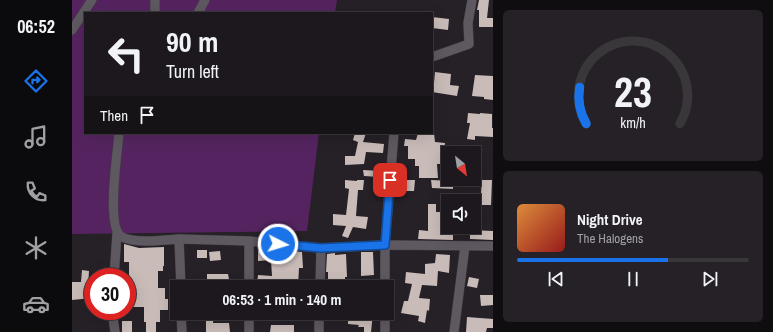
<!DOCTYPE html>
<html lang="en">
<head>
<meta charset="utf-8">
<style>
  :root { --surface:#1c181d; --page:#252126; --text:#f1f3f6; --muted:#a0a0a4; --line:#3a373b; --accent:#1a73e8 }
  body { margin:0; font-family:"Archivo Narrow",sans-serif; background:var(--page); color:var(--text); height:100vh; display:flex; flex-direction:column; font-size:15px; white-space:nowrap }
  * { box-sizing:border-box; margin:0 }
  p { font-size:13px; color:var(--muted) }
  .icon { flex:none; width:22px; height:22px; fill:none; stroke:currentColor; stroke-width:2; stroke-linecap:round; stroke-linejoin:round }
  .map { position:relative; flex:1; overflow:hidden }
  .sheet { display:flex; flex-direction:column; gap:10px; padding:10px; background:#0f0d10; width:280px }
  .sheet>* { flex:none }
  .top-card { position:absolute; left:12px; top:12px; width:349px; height:122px; border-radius:0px; box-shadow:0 4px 16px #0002,0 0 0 1px var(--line); background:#1c181d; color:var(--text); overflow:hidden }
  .needle { width:26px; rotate:150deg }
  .fabs { position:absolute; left:369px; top:146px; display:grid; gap:8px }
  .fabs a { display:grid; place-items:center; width:40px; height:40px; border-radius:0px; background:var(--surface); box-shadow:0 4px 16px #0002,0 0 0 1px var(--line); font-size:20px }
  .speed { position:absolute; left:12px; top:268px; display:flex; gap:8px; font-size:20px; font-weight:700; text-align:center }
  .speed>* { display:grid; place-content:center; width:52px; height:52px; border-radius:50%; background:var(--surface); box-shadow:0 4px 16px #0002,0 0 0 1px var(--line); line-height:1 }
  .speed .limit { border:6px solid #d22; background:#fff; color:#111 }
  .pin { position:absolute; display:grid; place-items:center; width:34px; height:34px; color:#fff; margin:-17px; border-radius:8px; box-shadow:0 2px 6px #0006 }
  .me { position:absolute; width:44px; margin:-22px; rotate:95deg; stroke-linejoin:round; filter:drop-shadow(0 0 3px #0008) }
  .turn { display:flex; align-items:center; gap:14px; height:84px; padding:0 16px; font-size:18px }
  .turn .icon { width:52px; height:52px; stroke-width:2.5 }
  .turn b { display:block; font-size:28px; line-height:34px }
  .then { display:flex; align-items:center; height:38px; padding:0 16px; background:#0003; gap:8px; font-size:15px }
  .sheet .card { flex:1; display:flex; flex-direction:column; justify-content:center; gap:6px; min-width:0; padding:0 14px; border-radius:6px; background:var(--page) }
  .sheet .dial { align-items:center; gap:0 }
  .dial svg { height:104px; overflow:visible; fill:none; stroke:var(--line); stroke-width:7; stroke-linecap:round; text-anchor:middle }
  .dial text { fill:var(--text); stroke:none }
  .song { display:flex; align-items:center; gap:12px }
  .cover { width:48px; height:48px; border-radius:6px; background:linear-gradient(135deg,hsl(30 70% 55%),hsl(0 70% 35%)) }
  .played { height:4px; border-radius:2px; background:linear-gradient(90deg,var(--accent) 65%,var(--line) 65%) }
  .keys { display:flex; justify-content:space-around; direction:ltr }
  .trip { position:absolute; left:98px; top:280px; width:224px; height:40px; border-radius:0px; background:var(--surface); box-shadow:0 4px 16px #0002,0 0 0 1px var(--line); font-weight:700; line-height:40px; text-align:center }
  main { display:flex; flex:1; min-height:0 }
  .tabs { display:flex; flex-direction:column; width:72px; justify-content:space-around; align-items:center; background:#0b0a0c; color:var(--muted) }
  .tabs .icon { width:28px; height:28px }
  .tabs .selected { color:var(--accent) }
  .tabs b { font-size:18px; color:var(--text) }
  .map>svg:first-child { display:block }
  .green { fill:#552460 }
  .building { fill:#c8bbb8 }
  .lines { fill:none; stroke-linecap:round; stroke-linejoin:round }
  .minor-casing { stroke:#423d43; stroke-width:10 }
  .minor { stroke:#5e5860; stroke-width:9 }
  .route-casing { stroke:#114b97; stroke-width:10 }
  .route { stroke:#1a73e8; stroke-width:7 }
</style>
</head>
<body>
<main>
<nav class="tabs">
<b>06:52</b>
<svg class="icon selected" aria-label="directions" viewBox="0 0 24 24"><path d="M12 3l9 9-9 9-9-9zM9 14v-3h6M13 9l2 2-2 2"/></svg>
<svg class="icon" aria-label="music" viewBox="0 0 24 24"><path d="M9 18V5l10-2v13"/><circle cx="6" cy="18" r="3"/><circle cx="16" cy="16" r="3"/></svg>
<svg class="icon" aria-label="phone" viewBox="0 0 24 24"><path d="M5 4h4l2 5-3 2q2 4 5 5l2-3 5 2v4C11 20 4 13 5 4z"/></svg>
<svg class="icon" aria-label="climate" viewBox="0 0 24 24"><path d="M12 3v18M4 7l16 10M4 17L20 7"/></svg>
<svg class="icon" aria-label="car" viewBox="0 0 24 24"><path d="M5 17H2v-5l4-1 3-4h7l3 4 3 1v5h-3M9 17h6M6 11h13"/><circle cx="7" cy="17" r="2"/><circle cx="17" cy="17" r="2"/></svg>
</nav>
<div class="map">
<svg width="421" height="332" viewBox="0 0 421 332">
  <rect width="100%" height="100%" fill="#262027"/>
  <path class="green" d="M 0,0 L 265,0 L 263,13 L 13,13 L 13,133 L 247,133 L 235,231 L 0,234 Z"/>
  <g class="building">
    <path d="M 407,0 L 417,0 L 415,18 L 421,18 L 421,27 L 407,27 L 407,10 L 405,10 Z"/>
    <path d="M 360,17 L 377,19 L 376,30 L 360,28 Z"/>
    <path d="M 363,72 L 379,74 L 378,85 L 387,86 L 385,96 L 360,92 L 360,83 L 362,83 Z"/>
    <path d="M 403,75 L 421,76 L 421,100 L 412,99 L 412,97 L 400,96 Z"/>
    <path d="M 396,113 L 408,114 L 408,113 L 420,114 L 420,128 L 421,128 L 421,137 L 403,136 L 403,140 L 395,139 L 398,123 L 395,123 Z"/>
    <path d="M 283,133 L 294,133 L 291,142 L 312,144 L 311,153 L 294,152 L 292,164 L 273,165 L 273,156 L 283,156 L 286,142 L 281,140 Z"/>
    <path d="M 346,133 L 362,133 L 363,142 L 373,143 L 371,164 L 365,164 L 366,178 L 347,178 L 347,166 L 343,166 L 343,159 L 336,159 L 336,146 L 332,146 L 333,139 L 344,140 Z"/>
    <path d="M 291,170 L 308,171 L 307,177 L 292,176 Z"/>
    <path d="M 273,180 L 285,181 L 285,180 L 292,180 L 291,190 L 286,190 L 284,216 L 296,217 L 294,229 L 281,227 L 276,238 L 270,236 L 274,226 L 261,225 L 261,214 L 274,215 L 277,189 L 273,188 Z"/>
    <path d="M 330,180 L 343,180 L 342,191 L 330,191 Z"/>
    <path d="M 359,180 L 381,181 L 381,189 L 360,188 Z"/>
    <path d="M 410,180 L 420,180 L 419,205 L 402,205 L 402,201 L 397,201 L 397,193 L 409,193 Z"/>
    <path d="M 356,204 L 364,204 L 364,212 L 370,212 L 370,227 L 381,227 L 381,240 L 346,239 L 347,230 L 356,231 Z"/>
    <path d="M 398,230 L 421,231 L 421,240 L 398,239 Z"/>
    <path d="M 52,244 L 67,248 L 92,247 L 92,266 L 91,266 L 91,271 L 86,271 L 86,288 L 93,288 L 93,299 L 96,299 L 96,310 L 88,310 L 88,322 L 84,322 L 84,332 L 74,332 L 74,322 L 72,322 L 72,307 L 61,307 L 61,295 L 56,295 L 55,281 L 57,281 L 57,262 L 52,262 Z"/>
    <path d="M 202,249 L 230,252 L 231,268 L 227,268 L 226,287 L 189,287 L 190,284 L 185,284 L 186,275 L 200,276 L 199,260 L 186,261 L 186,251 Z"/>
    <rect x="125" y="250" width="10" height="8"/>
    <path d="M 148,251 L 149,260 L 138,261 L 137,252 Z"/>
    <path d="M 289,252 L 301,252 L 302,275 L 289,276 Z"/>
    <path d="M 263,253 L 263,255 L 274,254 L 275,277 L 273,277 L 273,287 L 256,287 L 256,272 L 254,272 L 255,254 Z"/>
    <path d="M 364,254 L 378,255 L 377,273 L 366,271 L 365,286 L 350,285 L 347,298 L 358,299 L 357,311 L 355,310 L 353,323 L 346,321 L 347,316 L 329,313 L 332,301 L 336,301 L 340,284 L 333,283 L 334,272 L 353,274 L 353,264 L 363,263 Z"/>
    <path d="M 10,270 L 17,271 L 16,287 L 21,287 L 20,298 L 0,300 L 0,282 L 9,282 Z"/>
    <path d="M 135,274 L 156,274 L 158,285 L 135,284 Z"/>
    <path d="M 397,277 L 407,279 L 405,288 L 395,286 Z"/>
    <path d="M 408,295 L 421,295 L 421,305 L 409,306 Z"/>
    <path d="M 134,313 L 142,313 L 141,323 L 157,323 L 158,332 L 134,332 Z"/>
    <path d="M 276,313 L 301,313 L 299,332 L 292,332 L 292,327 L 286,327 L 287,325 L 276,324 Z"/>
    <path d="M 395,317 L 421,319 L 421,328 L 415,328 L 414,332 L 394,332 Z"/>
    <rect x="50" y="321" width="10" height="11"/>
    <path d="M 199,325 L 222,325 L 222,332 L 198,332 Z"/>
  </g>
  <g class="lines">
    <defs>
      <g id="minor">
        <path d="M 83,13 L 83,0"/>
        <path d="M 126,13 L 133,0"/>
        <path d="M 0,30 L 20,0"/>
        <path d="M 360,57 L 397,44 L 396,23 L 400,0"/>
        <path d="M 47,133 C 46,151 33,228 50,237 C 65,244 91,240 107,239 L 109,287"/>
        <path d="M 107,239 L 177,241 L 249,248 L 313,245 L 421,246"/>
        <path d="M 42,277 L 45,233"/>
        <path d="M 177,287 L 177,241"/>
        <path d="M 248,287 L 249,248"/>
        <path d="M 313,287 L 313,245 L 322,133"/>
        <path d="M 40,311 L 43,332"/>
        <path d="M 109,313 L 110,332"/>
        <path d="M 177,332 L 177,313"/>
        <path d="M 247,332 L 247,313"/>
        <path d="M 313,332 L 313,313"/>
        <path d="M 382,332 L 393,246"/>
      </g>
    </defs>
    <use href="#minor" class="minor-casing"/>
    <use href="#minor" class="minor"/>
  </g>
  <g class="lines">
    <defs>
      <path id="route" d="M 206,244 L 249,248 L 313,245 L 318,180"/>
    </defs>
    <use href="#route" class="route-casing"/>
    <use href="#route" class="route"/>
  </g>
</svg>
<div class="fabs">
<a><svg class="needle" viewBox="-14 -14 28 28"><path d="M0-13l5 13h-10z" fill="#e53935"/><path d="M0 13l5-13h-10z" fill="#a0a0a4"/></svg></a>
<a><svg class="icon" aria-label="sound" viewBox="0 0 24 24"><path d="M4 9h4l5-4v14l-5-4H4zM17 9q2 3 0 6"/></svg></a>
</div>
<div class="speed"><div class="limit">30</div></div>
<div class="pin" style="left:318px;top:180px;background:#d93025"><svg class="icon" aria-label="arrive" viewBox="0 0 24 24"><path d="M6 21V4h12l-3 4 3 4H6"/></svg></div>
<svg class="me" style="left:206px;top:244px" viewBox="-20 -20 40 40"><circle r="17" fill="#1a73e8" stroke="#fff" stroke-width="3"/><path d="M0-11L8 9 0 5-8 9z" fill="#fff"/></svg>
<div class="trip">06:53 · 1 min · 140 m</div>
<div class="top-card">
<div class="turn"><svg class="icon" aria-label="left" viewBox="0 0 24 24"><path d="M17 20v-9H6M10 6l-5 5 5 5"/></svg><div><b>90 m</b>Turn left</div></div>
<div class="then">Then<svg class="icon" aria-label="arrive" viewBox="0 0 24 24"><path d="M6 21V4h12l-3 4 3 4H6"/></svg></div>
</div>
</div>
<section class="sheet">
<div class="card dial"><svg viewBox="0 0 100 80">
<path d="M14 69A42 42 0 1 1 86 69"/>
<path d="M14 69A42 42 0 0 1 9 41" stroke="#1a73e8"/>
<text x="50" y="56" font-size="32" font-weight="700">23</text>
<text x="50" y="72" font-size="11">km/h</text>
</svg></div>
<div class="card">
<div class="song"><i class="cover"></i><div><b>Night Drive</b><p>The Halogens</p></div></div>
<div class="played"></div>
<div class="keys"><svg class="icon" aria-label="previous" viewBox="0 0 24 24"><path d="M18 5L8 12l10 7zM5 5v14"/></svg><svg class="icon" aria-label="pause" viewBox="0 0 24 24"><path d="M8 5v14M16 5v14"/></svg><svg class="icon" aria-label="next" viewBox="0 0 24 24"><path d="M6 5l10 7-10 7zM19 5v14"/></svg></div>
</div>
</section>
</main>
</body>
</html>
